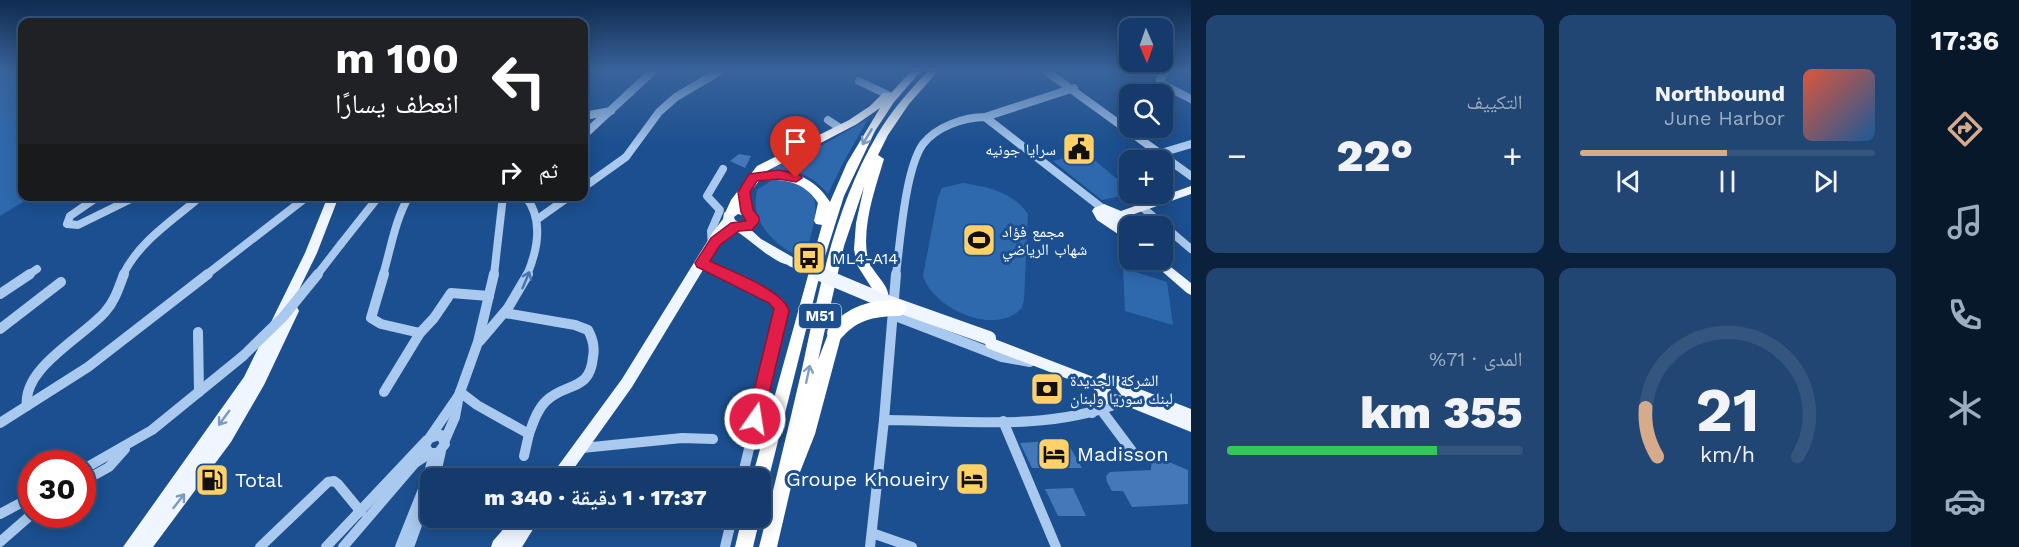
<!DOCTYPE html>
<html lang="ar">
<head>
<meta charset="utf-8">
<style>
  :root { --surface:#143b6b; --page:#214673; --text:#f1f3f6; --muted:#9dadc1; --line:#33557e; --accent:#d6ab8b }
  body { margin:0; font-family:"Work Sans","Noto Naskh Arabic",sans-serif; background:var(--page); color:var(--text); direction:rtl; height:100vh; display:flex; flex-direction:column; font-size:22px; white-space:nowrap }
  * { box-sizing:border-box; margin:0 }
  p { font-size:20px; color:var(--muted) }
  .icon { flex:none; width:33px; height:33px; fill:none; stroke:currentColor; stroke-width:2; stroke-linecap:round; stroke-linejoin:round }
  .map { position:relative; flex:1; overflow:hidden; direction:ltr }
  .side { display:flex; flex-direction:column; gap:15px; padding:15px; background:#0b203b; width:720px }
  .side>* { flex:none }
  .top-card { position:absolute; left:18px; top:18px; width:570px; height:183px; border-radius:12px; box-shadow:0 3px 15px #0003,0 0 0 2px var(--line); direction:rtl; background:#202124; color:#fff; overflow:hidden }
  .needle { width:39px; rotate:178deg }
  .tools { position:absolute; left:1119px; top:18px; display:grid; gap:12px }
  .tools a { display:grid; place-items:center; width:54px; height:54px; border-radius:12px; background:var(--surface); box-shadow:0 3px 15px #0003,0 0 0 2px var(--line); font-size:30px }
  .speed { position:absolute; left:18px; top:450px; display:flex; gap:12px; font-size:30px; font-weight:700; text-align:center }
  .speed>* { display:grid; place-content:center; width:78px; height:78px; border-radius:50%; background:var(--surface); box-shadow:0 3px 15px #0003,0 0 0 2px var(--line); line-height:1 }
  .speed .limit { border:9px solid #d22; background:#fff; color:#111 }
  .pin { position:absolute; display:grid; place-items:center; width:51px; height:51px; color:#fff; margin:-62px -26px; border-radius:50% 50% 50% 0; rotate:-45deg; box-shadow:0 0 6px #0007 }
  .pin .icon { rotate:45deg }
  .me { position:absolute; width:66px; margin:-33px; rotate:13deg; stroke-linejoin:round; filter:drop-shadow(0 0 4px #0008) }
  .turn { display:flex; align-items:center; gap:21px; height:126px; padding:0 30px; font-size:27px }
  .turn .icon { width:78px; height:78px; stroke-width:2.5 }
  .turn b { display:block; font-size:42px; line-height:51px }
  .then { display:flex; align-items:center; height:57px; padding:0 30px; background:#0003; gap:12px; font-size:22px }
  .big { font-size:45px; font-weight:800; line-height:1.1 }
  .side .card { flex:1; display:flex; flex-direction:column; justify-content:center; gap:9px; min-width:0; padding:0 21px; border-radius:12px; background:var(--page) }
  .side .dial { align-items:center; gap:0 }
  .dial svg { height:156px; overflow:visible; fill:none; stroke:var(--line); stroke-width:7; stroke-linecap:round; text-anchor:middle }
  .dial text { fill:var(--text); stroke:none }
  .song { display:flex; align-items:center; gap:18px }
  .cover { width:72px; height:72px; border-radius:9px; background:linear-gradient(135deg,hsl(10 70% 55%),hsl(210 70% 35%)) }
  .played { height:6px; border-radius:3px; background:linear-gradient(90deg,var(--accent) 50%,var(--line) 50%) }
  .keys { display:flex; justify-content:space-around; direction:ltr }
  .heat { display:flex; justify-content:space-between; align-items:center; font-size:33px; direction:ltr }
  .charge { height:9px; border-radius:4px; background:linear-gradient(90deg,#34c759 71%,var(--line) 0) }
  .side .tiles { flex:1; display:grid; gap:15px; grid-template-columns:repeat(2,1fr) }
  .trip { position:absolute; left:420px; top:468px; width:351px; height:60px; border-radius:12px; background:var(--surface); box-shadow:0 3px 15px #0003,0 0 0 2px var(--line); font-weight:800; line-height:60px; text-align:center; direction:rtl }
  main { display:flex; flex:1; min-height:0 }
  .tabs { display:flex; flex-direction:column; width:108px; justify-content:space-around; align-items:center; background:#08182b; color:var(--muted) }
  .tabs .icon { width:42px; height:42px }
  .tabs .on { color:var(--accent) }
  .tabs b { font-size:27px; color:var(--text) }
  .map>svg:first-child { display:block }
  .green { fill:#2e69ad }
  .building { fill:#4478b7 }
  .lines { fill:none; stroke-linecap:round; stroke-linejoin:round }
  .minor-far1 { stroke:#a9c9ee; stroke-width:8 }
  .minor { stroke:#a9c9ee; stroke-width:10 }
  .major { fill:#f0f6ff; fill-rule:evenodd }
  .highway { fill:#fff; fill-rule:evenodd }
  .minor-bridge-far1 { stroke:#a9c9ee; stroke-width:8 }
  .minor-bridge { stroke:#a9c9ee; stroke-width:10 }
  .major-bridge-far1 { stroke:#f0f6ff; stroke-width:10 }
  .major-bridge { stroke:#f0f6ff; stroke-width:14 }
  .highway-bridge { stroke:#fff; stroke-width:16 }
  .oneway { stroke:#829ec1 }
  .oneway2 { stroke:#4674ac }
  .oneway3 { stroke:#7b9ac1 }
  .route { fill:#e11d48; stroke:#92132f; stroke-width:1.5 }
  .labels { text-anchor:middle; stroke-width:6; stroke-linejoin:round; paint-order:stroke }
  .shield { fill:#1b4f8f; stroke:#bbcadd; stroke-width:1.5 }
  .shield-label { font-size:15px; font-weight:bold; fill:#fff }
  .poi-label { font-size:16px; fill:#fff; stroke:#1b4f8f; text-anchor:start }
  .near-poi-label { font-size:20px; fill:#fff; stroke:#1b4f8f; text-anchor:start }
</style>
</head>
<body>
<main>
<nav class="tabs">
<b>17:36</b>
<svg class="icon on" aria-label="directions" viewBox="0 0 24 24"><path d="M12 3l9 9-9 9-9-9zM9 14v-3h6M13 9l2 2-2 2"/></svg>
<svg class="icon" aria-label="music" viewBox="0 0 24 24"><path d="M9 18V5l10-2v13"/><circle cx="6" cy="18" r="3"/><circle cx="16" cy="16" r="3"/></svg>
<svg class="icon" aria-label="phone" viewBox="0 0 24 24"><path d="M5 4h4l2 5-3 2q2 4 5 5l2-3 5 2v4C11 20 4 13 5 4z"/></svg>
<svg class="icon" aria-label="climate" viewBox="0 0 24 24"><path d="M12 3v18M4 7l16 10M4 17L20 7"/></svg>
<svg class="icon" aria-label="car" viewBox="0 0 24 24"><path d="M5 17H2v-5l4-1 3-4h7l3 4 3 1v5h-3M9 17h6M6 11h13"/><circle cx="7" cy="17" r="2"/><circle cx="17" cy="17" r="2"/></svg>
</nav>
<section class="side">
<div class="tiles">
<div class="card">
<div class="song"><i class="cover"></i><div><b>Northbound</b><p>June Harbor</p></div></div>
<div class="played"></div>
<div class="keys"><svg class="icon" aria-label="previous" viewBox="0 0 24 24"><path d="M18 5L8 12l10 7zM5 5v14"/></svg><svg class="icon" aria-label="pause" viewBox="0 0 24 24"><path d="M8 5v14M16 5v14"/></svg><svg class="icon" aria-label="next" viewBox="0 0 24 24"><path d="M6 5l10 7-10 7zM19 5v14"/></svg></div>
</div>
<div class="card"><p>التكييف</p>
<div class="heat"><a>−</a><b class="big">22°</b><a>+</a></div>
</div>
<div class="card dial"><svg viewBox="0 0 100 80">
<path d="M14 69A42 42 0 1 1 86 69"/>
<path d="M14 69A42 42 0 0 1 8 44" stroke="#d6ab8b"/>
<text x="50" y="56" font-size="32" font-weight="700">21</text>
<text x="50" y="72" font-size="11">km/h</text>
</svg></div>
<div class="card"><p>المدى · 71%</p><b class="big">355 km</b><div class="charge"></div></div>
</div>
</section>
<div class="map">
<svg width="1191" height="547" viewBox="0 0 1191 547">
  <rect width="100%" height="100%" fill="#1b4f8f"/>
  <g class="green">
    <path d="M 0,71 L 22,71 L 22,196 L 31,197 L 0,216 Z"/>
    <path d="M 868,119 L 842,165 L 828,194 C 818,181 802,171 785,170 C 779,170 777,171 771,169 L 828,142 Z"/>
    <path d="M 1086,153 L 1129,189 L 1131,194 L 1102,200 L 1053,161 Z"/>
    <path d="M 772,180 C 834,179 814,219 805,259 C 783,250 761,234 756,209 C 755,203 756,195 757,190 Z"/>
    <path d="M 963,183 C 988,187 1013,192 1028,214 L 1024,300 L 1022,308 C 996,337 933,309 923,276 L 938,197 L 942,188 Z"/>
    <path d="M 1123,268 L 1167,282 L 1173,325 L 1125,311 Z"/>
  </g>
  <g class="building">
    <path d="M 739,154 L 751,156 L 745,168 L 730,161 Z"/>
    <path d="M 1066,440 L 1082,468 L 1032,468 L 1020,443 Z"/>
    <path d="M 1152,455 L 1188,470 L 1188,504 L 1132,507 L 1123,491 L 1112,491 L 1107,482 L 1106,476 L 1110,472 L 1151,470 Z"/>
    <path d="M 1073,488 L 1086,516 L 1058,516 L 1045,489 Z"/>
  </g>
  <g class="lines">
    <g class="minor-far1">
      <path d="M 1046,71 L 1191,176"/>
      <path d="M 1166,71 L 1160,80 L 1162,84 L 1191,99"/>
      <path d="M 859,81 L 888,95"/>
      <path d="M 584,116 L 611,111"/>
      <path d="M 985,117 L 1074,88"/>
      <path d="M 828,120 L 840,128"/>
      <path d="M 584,135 L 653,71"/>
      <path d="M 1161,153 L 1191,144"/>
      <path d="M 584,187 L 626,157 L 659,112 L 676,97 L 720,71"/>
      <path d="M 99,196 L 70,216 L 67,224 L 78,225 L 137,196"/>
      <path d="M 525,196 C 544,219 538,249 527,275"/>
      <path d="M 1142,207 L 1191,249"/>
      <path d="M 539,218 L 570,196"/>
      <path d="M 341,244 L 379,196"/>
      <path d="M 712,247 L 711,231 L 720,210 L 707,196 L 723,169"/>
      <path d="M 702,263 L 727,275"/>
      <path d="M 28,275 L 37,269"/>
      <path d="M 123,275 C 139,241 174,220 201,196"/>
      <path d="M 206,275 L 308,196"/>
      <path d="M 383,275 C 391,248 395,220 409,196"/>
      <path d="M 494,275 L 503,196"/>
      <path d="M 896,275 C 900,243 905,169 923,144 C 936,127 964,117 985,117 L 1102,208"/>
    </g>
    <g class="minor">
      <path d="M 384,274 L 371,318 L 381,324 L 420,333"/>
      <path d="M 724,274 L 774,299 L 779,303 L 782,311 L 742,478"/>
      <path d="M 0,294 L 30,274"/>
      <path d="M 893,315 L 1002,357 L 1030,362"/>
      <path d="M 0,329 L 61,282"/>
      <path d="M 198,332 L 199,392"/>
      <path d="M 480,341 L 508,308 L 528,274"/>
      <path d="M 384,392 L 420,333 L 434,318 L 451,293 L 489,296"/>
      <path d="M 460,392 L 477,405 L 529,434 C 533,423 537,410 546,401 C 566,382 590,392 593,357 C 595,347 593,339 588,330 L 575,325 L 505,313"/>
      <path d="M 27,406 C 22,368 83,337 105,312 C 115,301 119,287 124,274"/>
      <path d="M 1102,411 L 1132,451"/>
      <path d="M 1092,413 L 1100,390"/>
      <path d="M 884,420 L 896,274"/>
      <path d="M 1003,421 L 1056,547"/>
      <path d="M 0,423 L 88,367 L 208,274"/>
      <path d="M 441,435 L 445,444 L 438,453 L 430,453 L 425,447 C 428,437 431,437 441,435 Z"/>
      <path d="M 430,437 L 459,395"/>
      <path d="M 445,440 L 455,417 L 459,395 L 478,342 L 494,274"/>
      <path d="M 582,448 L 682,438 L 713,439"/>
      <path d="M 524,456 L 529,434"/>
      <path d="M 82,470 L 152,430 L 243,356"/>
      <path d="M 435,478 L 441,451"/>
      <path d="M 82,482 L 109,467 L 125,449"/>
      <path d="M 0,514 L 32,497"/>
      <path d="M 872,533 L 912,547"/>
      <path d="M 0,542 L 32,514"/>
      <path d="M 260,547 L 328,482 L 334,481 L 338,484 L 361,512"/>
      <path d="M 326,547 L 427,440"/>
      <path d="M 343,547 L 415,463 L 430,453"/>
      <path d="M 400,547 L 428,477 L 434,453"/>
      <path d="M 409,547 L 430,489"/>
      <path d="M 725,547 L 732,518"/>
      <path d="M 870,547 L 884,420 C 963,420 1044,432 1119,403"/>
    </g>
    <g class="major">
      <path d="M 1191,186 L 1191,194 L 1123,218 L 1120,223 L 1130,231 L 1130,242 L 1097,220 L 1092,211 L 1094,208 L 1104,204 L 1121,211 Z"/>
      <path d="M 328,196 L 339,196 L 317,253 L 291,306 L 297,307 L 299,311 L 264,385 L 231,442 L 153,547 L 123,547 L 244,377 L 305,253 Z"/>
      <path d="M 738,206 C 748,207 755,210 759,220 L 754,228 L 750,229 L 761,239 L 796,259 L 798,262 L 796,265 C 778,270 746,234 729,227 L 632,387 L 567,478 L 551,478 L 553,473 L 622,379 L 713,232 L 723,219 L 724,213 L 731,207 ZM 738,214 L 745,216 L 746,222 L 741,223 L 735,220 L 734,217 Z"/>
      <path d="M 1149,260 L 1162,260 L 1191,283 L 1191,295 L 1187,293 Z"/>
      <path d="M 992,338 L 1096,378 L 1103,373 L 1122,377 L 1132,386 L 1191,409 L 1191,432 L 1129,407 C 1114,411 1100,403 1094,389 L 987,348 L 985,344 L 987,340 ZM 1107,385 L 1116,388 L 1122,396 L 1114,394 Z"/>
      <path d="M 513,518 L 540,518 L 522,547 L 491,547 L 493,541 Z"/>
    </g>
    <g class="highway">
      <path d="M 911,71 L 921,71 L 894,102 L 875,131 L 844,196 L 822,266 L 768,481 L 766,487 L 760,489 L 760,478 L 752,478 L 822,225 L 816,224 L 814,221 L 818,203 C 804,181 783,178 759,181 L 750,192 L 753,212 L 751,215 L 743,215 L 740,206 L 736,214 L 732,215 L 726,211 L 731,200 L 757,166 L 849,120 L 870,106 L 883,93 L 891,93 ZM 880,108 L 847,163 L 830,202 C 815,178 794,170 765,172 L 857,124 Z"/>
      <path d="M 928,71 L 938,71 L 909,104 L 888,135 L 878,155 L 884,159 C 875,189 861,228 868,259 C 872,274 895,288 887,304 L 877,304 L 873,290 L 857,265 L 854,249 L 856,223 L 864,187 L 844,246 L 818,360 L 830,329 L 835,327 L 840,329 L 842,333 L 815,434 L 800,472 L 794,474 L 777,547 L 759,547 C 774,488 788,429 802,369 C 819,289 835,207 877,135 C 891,111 909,91 928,71 Z"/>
      <path d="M 742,518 L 760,518 L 753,547 L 735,547 Z"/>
    </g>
    <path class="minor-bridge-far1" d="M 317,275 L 341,244"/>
    <path class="minor-bridge" d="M 243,356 L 283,317 L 318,274"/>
    <path class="major-bridge-far1" d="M 792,262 L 823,275"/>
    <path class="major-bridge" d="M 820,274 L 882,300 L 989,338"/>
    <path class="highway-bridge" d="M 835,333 C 852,313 872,308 898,308"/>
  </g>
  <defs><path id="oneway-shaft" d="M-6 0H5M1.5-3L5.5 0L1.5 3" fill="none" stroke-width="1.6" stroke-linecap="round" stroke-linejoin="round" transform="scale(1.5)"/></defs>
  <g class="oneway">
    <use href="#oneway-shaft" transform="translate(867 137) rotate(121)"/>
    <use href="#oneway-shaft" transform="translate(808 374) rotate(-78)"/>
  </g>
  <use class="oneway2" href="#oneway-shaft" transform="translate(526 280) rotate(-67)"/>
  <g class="oneway3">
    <use href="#oneway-shaft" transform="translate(224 418) rotate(126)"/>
    <use href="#oneway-shaft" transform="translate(179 501) rotate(-52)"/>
  </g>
  <linearGradient id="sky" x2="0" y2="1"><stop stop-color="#0f2b4f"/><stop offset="0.48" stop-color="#39639b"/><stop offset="1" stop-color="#39639b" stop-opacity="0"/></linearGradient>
  <rect width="1191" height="147" fill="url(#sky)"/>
  <path class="route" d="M 779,170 L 800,175 L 802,178 L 796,182 L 779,179 L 757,181 L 750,192 L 753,210 L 759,217 L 759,222 L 752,230 L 739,231 L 720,245 L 710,261 C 730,271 784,290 789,311 L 763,419 L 761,424 L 755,427 L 749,424 L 747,419 L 774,309 L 769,303 L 697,267 L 695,263 L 711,238 L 731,223 L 746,221 L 741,212 L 738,192 L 749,174 Z"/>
  <defs>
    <symbol id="civic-square" viewBox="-11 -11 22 22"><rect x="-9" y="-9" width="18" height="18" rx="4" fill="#ffd166" stroke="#1b4f8f"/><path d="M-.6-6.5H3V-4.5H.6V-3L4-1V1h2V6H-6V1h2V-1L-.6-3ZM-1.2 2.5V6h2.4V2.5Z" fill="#111"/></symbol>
    <symbol id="stadium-square" viewBox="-11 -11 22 22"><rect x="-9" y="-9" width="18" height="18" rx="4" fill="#ffd166" stroke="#1b4f8f"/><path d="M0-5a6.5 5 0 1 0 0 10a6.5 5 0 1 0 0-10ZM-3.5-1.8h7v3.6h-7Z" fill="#111"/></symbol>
    <symbol id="bus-square" viewBox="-11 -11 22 22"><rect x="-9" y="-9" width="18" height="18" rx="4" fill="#ffd166" stroke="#1b4f8f"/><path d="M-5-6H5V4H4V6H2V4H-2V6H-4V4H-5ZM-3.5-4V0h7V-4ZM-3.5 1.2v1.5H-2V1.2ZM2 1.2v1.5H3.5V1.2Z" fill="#111"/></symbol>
    <symbol id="bank-square" viewBox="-11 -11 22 22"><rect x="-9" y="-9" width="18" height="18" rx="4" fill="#ffd166" stroke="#1b4f8f"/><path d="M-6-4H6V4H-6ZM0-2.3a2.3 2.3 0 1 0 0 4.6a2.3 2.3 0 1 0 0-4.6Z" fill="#111"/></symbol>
    <symbol id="hotel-square" viewBox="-11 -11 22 22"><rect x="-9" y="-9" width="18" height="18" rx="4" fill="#ffd166" stroke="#1b4f8f"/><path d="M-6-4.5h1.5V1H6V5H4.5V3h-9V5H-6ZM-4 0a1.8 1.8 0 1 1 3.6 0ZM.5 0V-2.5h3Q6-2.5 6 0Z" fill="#111"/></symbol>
    <symbol id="fuel-square" viewBox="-11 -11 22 22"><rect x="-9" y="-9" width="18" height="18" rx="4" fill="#ffd166" stroke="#1b4f8f"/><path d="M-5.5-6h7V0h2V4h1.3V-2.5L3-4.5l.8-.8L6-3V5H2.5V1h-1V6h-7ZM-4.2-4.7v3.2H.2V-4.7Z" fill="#111"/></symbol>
  </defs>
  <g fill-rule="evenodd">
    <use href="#civic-square" x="1060" y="130" width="38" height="38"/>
    <use href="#stadium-square" x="960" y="221" width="38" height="38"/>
    <use href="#bus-square" x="790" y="239" width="38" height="38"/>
    <use href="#bank-square" x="1028" y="370" width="38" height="38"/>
    <use href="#hotel-square" x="1035" y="435" width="38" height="38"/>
    <use href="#hotel-square" x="953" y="460" width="38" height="38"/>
    <use href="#fuel-square" x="193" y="461" width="38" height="38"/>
  </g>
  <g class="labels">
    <rect class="shield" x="799" y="304" width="42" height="24" rx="4.5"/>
    <g class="shield-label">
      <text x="820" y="321">M51</text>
    </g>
    <g class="poi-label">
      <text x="1056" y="155" text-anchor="end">سرايا جونيه</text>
      <text x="1002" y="237">مجمع فؤاد<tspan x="1002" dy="18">شهاب الرياضي</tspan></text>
      <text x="832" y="264">ML4-A14</text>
      <text x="1070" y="386">الشركة الجديدة<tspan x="1070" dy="18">لبنك سوريا ولبنان</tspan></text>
    </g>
    <g class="near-poi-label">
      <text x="1077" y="461">Madisson</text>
      <text x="949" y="486" text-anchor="end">Groupe Khoueiry</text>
      <text x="235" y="487">Total</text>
    </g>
  </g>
</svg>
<div class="tools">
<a><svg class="needle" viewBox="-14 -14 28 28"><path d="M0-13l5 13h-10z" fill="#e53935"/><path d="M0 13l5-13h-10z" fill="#9dadc1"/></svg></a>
<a><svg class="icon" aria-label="search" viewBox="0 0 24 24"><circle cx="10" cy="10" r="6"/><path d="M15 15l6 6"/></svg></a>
<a>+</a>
<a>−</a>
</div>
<div class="speed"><div class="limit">30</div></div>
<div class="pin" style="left:796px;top:178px;background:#d93025"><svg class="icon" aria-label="arrive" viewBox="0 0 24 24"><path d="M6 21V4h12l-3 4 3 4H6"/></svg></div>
<svg class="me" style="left:755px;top:419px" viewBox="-20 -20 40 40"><circle r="17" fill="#e11d48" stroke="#fff" stroke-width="3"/><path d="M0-11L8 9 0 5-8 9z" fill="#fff"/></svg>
<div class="trip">17:37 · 1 دقيقة · 340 m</div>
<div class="top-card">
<div class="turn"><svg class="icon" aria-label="left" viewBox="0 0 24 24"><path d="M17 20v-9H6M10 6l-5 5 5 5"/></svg><div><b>100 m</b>انعطف يسارًا</div></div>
<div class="then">ثم<svg class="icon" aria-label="right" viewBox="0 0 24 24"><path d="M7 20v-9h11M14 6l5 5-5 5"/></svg></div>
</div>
</div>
</main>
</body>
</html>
